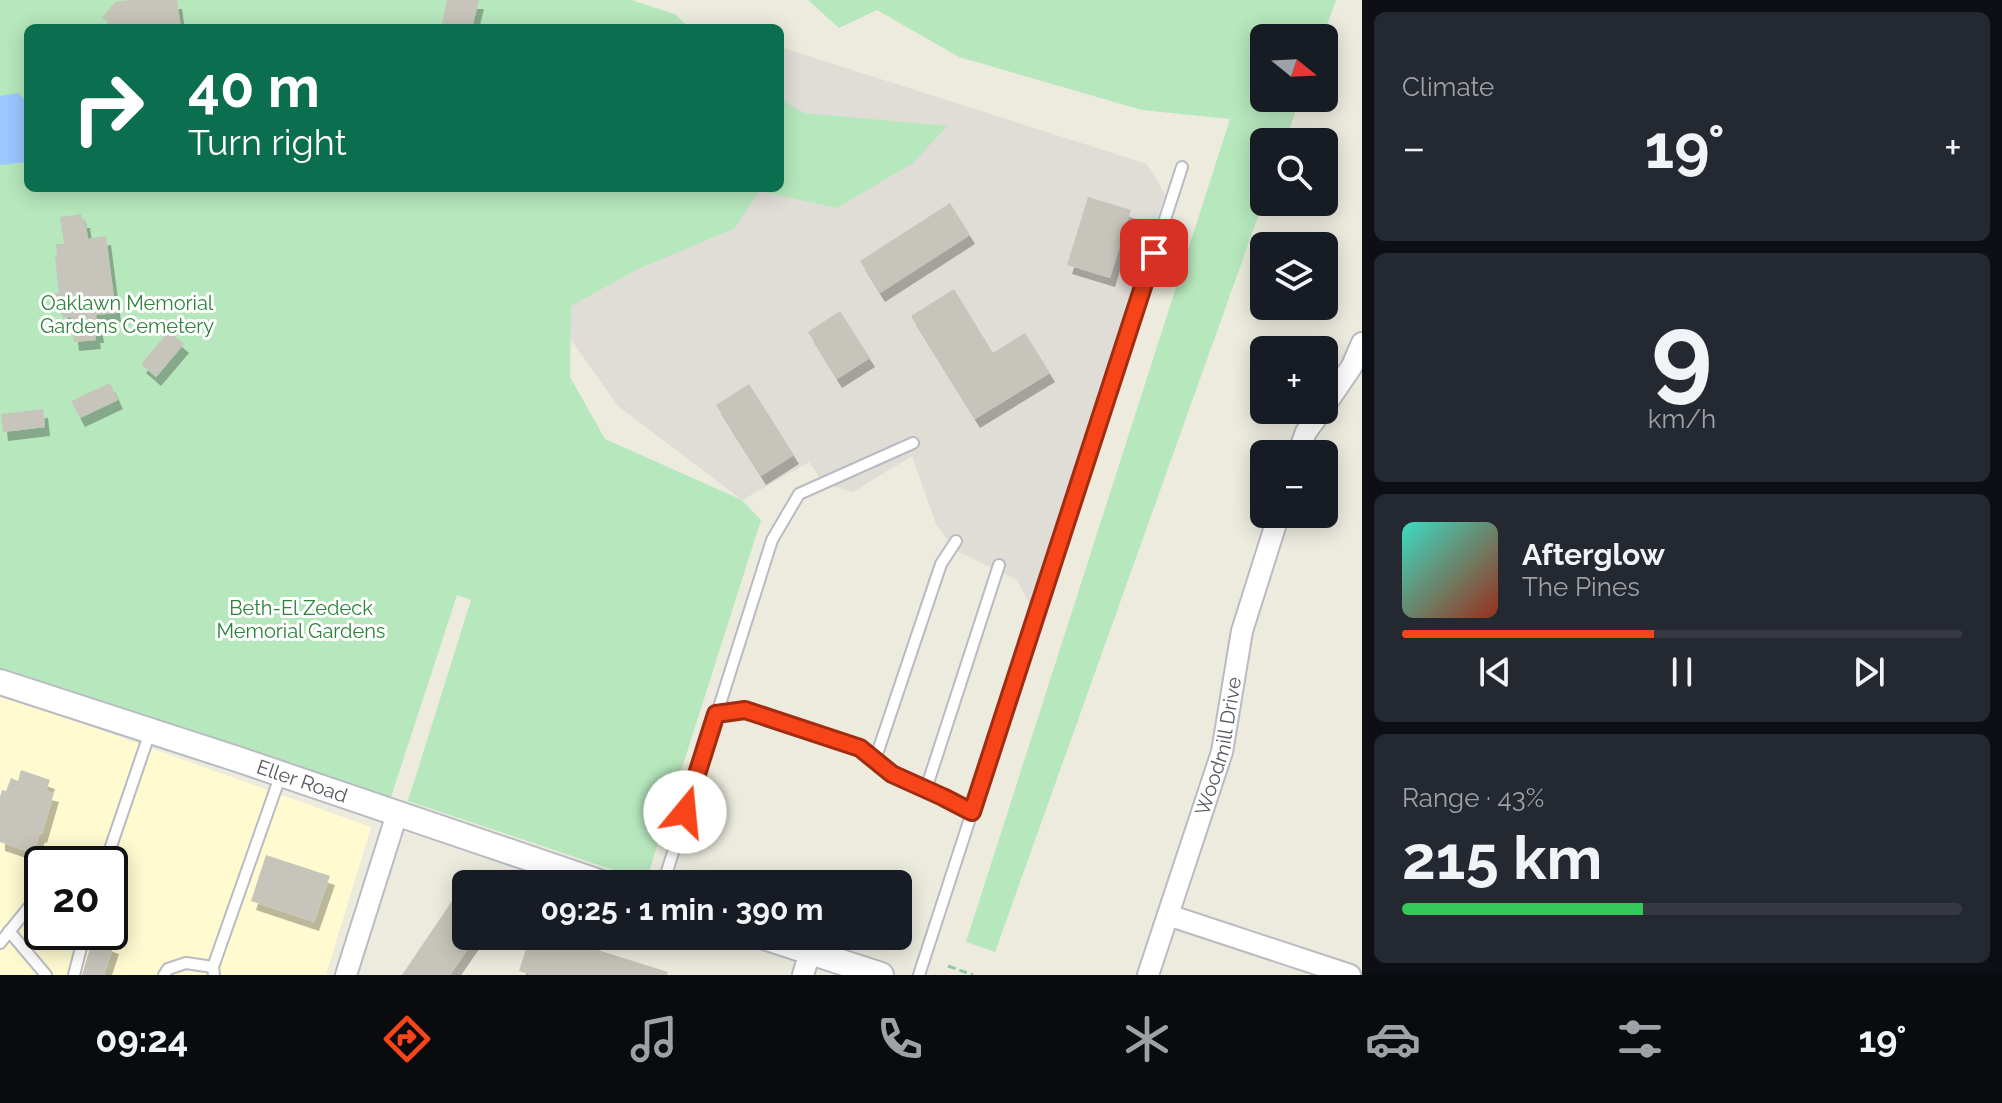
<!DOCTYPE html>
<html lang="en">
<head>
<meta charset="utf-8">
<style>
  :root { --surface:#171b24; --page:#242831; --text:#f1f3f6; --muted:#9ea1a6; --line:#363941; --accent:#f74419 }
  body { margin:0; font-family:Raleway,sans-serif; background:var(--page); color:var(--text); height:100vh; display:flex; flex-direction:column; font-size:30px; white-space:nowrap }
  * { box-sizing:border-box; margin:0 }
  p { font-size:26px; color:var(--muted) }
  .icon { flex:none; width:44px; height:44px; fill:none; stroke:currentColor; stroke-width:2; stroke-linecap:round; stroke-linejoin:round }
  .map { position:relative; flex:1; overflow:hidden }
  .panel { display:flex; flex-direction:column; gap:12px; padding:12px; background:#0d0f14; width:640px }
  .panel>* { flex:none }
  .banner { position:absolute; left:24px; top:24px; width:760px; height:168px; border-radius:12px; box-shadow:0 4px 20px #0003; background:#0b6e4f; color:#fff; overflow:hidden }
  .needle { width:52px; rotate:108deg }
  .buttons { position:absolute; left:1250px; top:24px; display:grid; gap:16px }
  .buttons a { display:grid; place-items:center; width:88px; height:88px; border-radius:12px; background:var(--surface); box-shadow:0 4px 20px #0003; font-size:40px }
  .speed { position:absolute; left:24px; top:846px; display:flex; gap:16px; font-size:40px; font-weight:700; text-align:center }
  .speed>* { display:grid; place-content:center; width:104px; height:104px; border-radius:50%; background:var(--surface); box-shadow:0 4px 20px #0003; line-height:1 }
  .speed .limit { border:4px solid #111; border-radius:12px; background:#fff; color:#111 }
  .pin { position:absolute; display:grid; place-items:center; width:68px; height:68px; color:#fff; margin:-34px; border-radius:16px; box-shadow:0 4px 12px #0006 }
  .me { position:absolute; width:88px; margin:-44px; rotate:17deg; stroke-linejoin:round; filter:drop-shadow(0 0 6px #0008) }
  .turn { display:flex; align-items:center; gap:28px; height:168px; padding:0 32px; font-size:36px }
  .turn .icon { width:104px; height:104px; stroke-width:2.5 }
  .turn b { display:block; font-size:56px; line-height:68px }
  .big { font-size:60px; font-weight:700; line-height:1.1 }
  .panel .card { flex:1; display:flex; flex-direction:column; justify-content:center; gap:12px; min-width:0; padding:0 28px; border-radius:12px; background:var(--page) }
  .panel .dial { align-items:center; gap:0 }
  .dial b { font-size:104px; line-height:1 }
  .song { display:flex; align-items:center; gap:24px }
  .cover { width:96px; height:96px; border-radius:12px; background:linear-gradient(135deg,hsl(170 70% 55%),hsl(10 70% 35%)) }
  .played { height:8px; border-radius:4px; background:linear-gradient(90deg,var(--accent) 45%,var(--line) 45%) }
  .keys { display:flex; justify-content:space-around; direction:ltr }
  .heat { display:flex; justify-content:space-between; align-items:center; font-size:44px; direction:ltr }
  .charge { height:12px; border-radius:6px; background:linear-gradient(90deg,#34c759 43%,var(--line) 0) }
  .trip { position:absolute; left:452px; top:870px; width:460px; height:80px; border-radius:12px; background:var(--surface); box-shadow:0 4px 20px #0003; font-weight:700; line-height:80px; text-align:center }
  .tab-bar { display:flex; height:128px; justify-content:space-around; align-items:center; background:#090b0e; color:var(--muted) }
  .tab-bar .icon { width:56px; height:56px }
  .tab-bar .active { color:var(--accent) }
  .tab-bar b { font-size:36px; color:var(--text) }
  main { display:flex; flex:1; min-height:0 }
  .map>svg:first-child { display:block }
  .commercial { fill:#fffad0; fill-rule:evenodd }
  .industrial { fill:#dfddd6 }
  .green { fill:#b7e7bd }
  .water { fill:#9bc8ff }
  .building { fill:#c7c4bb; filter:url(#shadow) }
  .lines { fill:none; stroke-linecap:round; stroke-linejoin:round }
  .service-casing { stroke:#b9bbc2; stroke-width:14 }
  .minor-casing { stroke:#b9bbc2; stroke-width:24 }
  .tertiary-casing { stroke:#b9bbc2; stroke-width:28 }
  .path { stroke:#90c8a7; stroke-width:3; stroke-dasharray:8 4; stroke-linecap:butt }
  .service { stroke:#fff; stroke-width:10 }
  .minor { stroke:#fff; stroke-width:20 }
  .tertiary { stroke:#fff; stroke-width:24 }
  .route-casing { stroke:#a12c10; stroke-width:20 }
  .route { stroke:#f74419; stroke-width:14 }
  .labels { text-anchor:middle; stroke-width:6; stroke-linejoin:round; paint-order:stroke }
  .park-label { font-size:20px; fill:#2d833b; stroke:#fff }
  .street-label { font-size:20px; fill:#575a61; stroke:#fff }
</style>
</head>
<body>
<main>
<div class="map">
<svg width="1362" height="975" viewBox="0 0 1362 975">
  <defs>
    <filter id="shadow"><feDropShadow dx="5" dy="9" stdDeviation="0" flood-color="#0004"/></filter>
  </defs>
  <rect width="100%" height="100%" fill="#ecebde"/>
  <path class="commercial" d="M 0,694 L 371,827 L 326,975 L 0,975 ZM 42,864 L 110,864 L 110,932 L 42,932 Z"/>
  <path class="industrial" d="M 780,47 L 1147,164 L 1165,194 L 1032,609 L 1017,580 L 955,550 L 936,524 L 912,456 L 853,492 L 824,484 L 809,462 L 742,500 L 618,406 L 548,307 L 586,188 L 780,188 Z"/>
  <g class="green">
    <path d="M 0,0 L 631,0 L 675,14 L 689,28 L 28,28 L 28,188 L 780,188 L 780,99 L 804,113 L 947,126 L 913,163 L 837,208 L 759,191 L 735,228 L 636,270 L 571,306 L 570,377 L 605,439 L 742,500 L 761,520 L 646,881 L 408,801 L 471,600 L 457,595 L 390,800 L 122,709 L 0,669 Z"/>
    <path d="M 808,0 L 1336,0 L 1322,38 L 1264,38 L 1264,98 L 1300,98 L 1285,142 L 1264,142 L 1264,200 L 995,952 L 966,942 L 1230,119 L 1142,110 L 959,57 L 877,10 L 839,28 Z"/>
  </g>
  <path class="water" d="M 18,93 L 28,102 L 28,162 L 0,165 L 0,96 Z"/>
  <g class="building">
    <path d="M 130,0 L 177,0 L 181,28 L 108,28 L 107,21 L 102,18 L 115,2 Z"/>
    <path d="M 447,0 L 479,0 L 472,28 L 441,28 Z"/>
    <path d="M 1088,197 L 1131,210 L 1110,278 L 1067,265 Z"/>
    <path d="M 950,203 L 970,235 L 880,293 L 860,261 Z"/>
    <path d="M 81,214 L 82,219 L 85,219 L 88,239 L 106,236 L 116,313 L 96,315 L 99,334 L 95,334 L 96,340 L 74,342 L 71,317 L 63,318 L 62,305 L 57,306 L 55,293 L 59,293 L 55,256 L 57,256 L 56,244 L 64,244 L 60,217 Z"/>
    <path d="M 954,289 L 993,353 L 1025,333 L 1050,373 L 975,419 L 911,316 Z"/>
    <path d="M 840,311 L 870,358 L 837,379 L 808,332 Z"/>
    <path d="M 169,331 L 184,344 L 156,377 L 141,364 Z"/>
    <path d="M 110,383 L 118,400 L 80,418 L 71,401 Z"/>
    <path d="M 749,384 L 794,455 L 761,476 L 716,405 Z"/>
    <path d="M 43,409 L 45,427 L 3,432 L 1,414 Z"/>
    <path d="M 21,770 L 50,780 L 46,791 L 54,793 L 42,834 L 40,833 L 33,853 L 0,842 L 0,797 L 2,790 L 6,791 L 11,778 L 18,781 Z"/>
    <path d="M 266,855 L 330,876 L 314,922 L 251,901 Z"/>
    <path d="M 456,895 L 466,902 L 466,936 L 477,936 L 450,975 L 402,975 Z"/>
    <path d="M 530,936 L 553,936 L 668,972 L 667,975 L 531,975 L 519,971 Z"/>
    <path d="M 93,938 L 114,945 L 104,975 L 82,975 Z"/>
  </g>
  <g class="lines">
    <defs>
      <g id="service">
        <path d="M 716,714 L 745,710 L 860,748 L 892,774 L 943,797 L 972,812"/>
        <path d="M 875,760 L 941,564 L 956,541"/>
        <path d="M 926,789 L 999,565"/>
        <path d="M 105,864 L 150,732"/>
        <path d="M 663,884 L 772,540 L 799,494 L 913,443"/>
        <path d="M 9,931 L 46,975"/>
        <path d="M 0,943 L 42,891"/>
        <path d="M 74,975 L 85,932"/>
        <path d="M 164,975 L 168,969 L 186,963 L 213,967"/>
        <path d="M 214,975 L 213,967 L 281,774"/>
        <path d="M 919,975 L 1182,167"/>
      </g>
      <g id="minor">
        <path d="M 1324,407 L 1352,366 L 1362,343"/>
        <path d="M 1298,454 L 1306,432 L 1322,410"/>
        <path d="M 1168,915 L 1350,975"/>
        <path d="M 346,975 L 397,814"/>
        <path d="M 803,975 L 810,952"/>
        <path id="s1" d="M 1148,975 L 1222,752 L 1242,631 L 1279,514"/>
      </g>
      <g id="tertiary">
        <path id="s2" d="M 0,682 L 240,760 L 605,884"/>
        <path d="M 761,936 L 881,975"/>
      </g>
    </defs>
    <use href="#service" class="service-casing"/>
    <use href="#minor" class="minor-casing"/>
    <use href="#tertiary" class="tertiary-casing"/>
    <path class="path" d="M 948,966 L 973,975"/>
    <use href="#service" class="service"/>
    <use href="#minor" class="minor"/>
    <use href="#tertiary" class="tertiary"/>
  </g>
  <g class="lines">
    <defs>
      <path id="route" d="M 685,812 L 716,714 L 745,710 L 860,748 L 892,774 L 943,797 L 972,812 L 1154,253"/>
    </defs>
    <use href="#route" class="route-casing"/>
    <use href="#route" class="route"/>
  </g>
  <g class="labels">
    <g class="park-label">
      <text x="127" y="310">Oaklawn Memorial<tspan x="127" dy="23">Gardens Cemetery</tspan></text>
      <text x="301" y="615">Beth-El Zedeck<tspan x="301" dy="23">Memorial Gardens</tspan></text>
    </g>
    <g class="street-label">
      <text dy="7" stroke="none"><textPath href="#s1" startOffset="240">Woodmill Drive</textPath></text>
      <text dy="7" stroke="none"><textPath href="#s2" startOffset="318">Eller Road</textPath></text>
    </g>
  </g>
</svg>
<div class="buttons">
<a><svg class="needle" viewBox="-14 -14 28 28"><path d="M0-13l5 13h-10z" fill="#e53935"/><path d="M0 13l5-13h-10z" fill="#9ea1a6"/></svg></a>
<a><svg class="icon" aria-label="search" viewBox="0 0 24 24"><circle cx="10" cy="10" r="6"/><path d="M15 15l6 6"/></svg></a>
<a><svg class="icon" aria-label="layers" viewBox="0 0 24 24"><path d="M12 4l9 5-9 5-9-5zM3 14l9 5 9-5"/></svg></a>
<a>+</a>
<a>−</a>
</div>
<div class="speed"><div class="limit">20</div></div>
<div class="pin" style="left:1154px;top:253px;background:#d93025"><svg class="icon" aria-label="arrive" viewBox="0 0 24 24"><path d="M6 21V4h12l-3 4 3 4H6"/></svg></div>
<svg class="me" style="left:685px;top:812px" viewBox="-20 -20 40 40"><circle r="19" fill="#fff"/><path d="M0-13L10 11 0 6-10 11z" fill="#f74419"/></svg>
<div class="trip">09:25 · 1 min · 390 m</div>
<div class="banner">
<div class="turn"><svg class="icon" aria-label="right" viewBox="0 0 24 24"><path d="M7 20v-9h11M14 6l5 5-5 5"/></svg><div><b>40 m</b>Turn right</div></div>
</div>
</div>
<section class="panel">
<div class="card"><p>Climate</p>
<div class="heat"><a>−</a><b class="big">19°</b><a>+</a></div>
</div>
<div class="card dial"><b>9</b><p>km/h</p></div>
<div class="card">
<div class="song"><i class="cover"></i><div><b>Afterglow</b><p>The Pines</p></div></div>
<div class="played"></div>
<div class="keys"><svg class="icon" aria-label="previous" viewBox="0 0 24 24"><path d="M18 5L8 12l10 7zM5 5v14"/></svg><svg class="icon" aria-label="pause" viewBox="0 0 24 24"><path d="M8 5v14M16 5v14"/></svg><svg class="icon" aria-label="next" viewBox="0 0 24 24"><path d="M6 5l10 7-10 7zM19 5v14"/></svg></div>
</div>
<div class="card"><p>Range · 43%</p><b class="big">215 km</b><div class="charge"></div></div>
</section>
</main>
<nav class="tab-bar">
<b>09:24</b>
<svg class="icon active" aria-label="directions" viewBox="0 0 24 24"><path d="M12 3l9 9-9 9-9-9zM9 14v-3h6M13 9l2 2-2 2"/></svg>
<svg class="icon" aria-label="music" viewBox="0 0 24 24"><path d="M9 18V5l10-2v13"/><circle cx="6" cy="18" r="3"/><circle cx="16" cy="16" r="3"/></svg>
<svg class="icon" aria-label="phone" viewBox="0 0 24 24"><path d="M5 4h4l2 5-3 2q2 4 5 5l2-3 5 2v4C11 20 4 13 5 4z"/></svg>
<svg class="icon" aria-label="climate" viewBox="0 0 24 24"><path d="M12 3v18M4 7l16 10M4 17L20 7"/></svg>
<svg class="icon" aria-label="car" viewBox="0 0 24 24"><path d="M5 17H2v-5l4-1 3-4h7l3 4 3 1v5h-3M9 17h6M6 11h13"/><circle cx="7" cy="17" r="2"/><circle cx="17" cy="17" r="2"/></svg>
<svg class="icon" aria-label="filters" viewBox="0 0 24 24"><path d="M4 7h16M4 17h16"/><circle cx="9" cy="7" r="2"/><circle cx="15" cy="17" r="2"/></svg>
<b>19°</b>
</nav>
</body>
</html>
